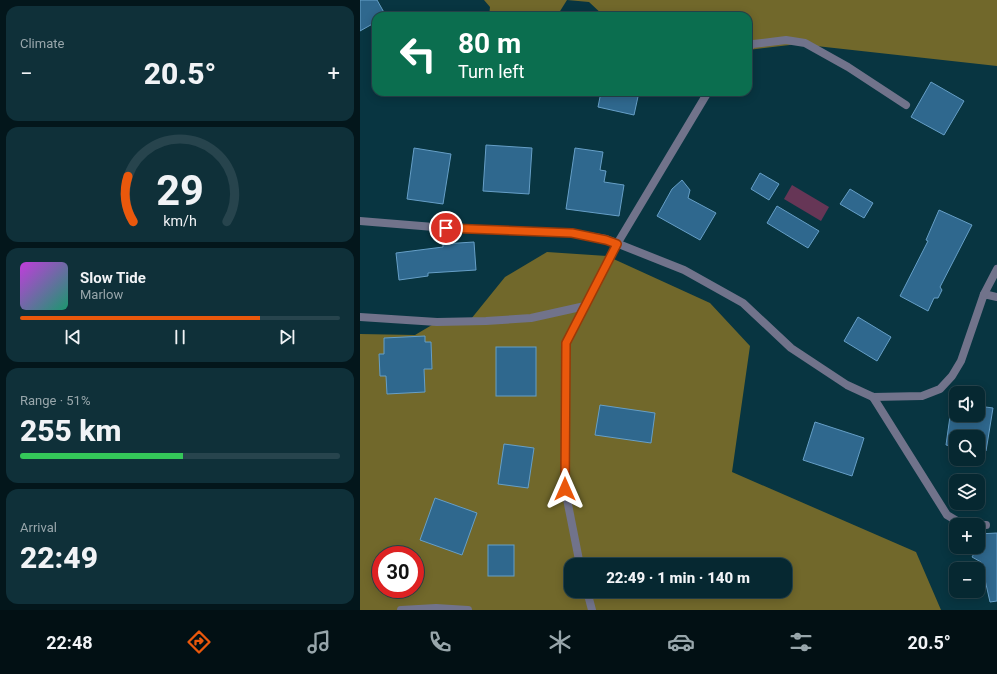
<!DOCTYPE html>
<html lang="en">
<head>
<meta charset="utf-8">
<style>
  :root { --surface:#062831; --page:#0f3039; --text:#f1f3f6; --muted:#98a6ab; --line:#27444d; --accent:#ea580c }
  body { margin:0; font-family:Roboto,sans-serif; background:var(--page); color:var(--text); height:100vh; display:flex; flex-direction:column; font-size:15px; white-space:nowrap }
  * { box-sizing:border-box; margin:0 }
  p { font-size:13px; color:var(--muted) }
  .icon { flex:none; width:22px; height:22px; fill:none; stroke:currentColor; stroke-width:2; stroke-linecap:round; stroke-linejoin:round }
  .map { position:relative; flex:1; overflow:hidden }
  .drawer { display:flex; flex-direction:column; gap:6px; padding:6px; background:#03161b; width:360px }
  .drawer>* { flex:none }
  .banner { position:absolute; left:12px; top:12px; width:380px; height:84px; border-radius:12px; box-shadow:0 2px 10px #0003,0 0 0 1px var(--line); background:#0b6e4f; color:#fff; overflow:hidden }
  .fabs { position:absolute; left:589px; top:386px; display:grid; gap:8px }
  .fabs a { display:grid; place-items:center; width:36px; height:36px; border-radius:8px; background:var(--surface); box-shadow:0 2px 10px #0003,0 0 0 1px var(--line); font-size:20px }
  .speed { position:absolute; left:12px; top:546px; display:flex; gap:8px; font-size:20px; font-weight:700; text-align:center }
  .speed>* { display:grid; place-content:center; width:52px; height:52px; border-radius:50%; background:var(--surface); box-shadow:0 2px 10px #0003,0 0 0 1px var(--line); line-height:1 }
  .speed .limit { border:6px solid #d22; background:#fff; color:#111 }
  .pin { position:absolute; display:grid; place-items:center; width:34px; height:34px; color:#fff; margin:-17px; border:2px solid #fff; border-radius:50%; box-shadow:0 1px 4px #0007 }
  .me { position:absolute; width:44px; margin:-22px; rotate:0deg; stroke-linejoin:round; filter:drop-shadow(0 0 3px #0008) }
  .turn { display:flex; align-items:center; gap:14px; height:84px; padding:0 20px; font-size:18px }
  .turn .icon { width:52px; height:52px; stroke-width:2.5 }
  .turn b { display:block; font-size:28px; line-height:34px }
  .big { font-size:30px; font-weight:800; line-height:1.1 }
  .drawer .card { flex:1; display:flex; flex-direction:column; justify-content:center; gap:6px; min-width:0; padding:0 14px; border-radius:12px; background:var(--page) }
  .drawer .dial { align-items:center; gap:0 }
  .dial svg { height:104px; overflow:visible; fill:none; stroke:var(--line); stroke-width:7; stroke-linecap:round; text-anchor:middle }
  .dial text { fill:var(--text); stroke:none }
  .song { display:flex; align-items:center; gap:12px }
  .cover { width:48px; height:48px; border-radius:6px; background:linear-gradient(135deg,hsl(290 70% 55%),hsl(160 70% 35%)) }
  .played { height:4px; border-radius:2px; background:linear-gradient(90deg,var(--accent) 75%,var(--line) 75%) }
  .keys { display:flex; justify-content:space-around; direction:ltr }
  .heat { display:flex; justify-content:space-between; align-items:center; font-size:22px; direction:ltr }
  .charge { height:6px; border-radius:3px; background:linear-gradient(90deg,#34c759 51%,var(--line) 0) }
  .trip { position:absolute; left:204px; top:558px; width:228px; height:40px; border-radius:12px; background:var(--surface); box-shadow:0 2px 10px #0003,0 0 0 1px var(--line); font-weight:800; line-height:40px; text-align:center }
  .dock { display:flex; height:64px; justify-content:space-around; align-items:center; background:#021014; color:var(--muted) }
  .dock .icon { width:28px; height:28px }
  .dock .current { color:var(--accent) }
  .dock b { font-size:18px; color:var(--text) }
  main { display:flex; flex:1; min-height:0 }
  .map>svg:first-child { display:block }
  .forest { fill:#71682b; fill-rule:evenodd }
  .water { fill:#663656 }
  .building { fill:#2f688e; stroke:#669fc7 }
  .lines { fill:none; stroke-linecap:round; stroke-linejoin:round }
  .lane { stroke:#71738b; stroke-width:8 }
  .street { stroke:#71738b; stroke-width:8 }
  .route-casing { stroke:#983908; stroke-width:10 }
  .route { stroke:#ea580c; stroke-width:7 }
</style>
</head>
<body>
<main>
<section class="drawer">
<div class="card"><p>Climate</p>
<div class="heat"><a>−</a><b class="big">20.5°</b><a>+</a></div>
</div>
<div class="card dial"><svg viewBox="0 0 100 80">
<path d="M14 69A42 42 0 1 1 86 69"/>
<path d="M14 69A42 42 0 0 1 10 34" stroke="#ea580c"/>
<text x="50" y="56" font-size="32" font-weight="700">29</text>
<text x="50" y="72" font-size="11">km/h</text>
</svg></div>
<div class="card">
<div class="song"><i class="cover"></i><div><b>Slow Tide</b><p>Marlow</p></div></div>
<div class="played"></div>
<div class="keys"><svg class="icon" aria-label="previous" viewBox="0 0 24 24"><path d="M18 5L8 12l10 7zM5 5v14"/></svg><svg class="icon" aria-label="pause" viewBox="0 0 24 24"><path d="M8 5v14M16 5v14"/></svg><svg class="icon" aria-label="next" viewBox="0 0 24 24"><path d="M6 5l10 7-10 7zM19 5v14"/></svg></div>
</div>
<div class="card"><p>Range · 51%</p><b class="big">255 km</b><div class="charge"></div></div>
<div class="card"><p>Arrival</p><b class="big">22:49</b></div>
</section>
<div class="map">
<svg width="637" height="610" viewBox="0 0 637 610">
  <rect width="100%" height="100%" fill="#083541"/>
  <g class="forest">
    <path d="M 124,0 L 637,0 L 637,66 L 438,44 L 388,50 L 388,16 L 244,16 L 229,2 L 207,0 L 197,16 L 129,16 L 130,7 Z"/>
    <path d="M 187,252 L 247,256 L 350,303 L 390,346 L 372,472 L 556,552 L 581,610 L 0,610 L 0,334 L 55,335 L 77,322 L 111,319 L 145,277 ZM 21,555 L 55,555 L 55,589 L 21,589 ZM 211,565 L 425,565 L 425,591 L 211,591 Z"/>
  </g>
  <path class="water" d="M 432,185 L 469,207 L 461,221 L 424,199 Z"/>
  <g class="building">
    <path d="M 0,0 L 17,0 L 26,16 L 16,16 L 16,22 L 0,31 Z"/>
    <path d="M 571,82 L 604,101 L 584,135 L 551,117 Z"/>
    <path d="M 241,92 L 279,92 L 274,115 L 238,107 Z"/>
    <path d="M 126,145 L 172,148 L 169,194 L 123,191 Z"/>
    <path d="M 54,148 L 91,154 L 83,204 L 47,199 Z"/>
    <path d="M 215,148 L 243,152 L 240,170 L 246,171 L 244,182 L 264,185 L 259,216 L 206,209 Z"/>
    <path d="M 400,173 L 419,184 L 409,200 L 391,189 Z"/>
    <path d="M 322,180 L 330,190 L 328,198 L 356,213 L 340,240 L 297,216 L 312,189 Z"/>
    <path d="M 490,189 L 513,203 L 504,218 L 480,204 Z"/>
    <path d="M 417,206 L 459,231 L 448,248 L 407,223 Z"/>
    <path d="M 579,210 L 612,225 L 580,287 L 582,290 L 578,298 L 574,298 L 568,311 L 540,296 L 568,241 L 566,240 Z"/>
    <path d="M 114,242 L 116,270 L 68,273 L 68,276 L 39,280 L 36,253 L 83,247 L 83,244 Z"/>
    <path d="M 498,317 L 531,337 L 517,361 L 484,341 Z"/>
    <path d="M 65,336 L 65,342 L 71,342 L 72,369 L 64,369 L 65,392 L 27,394 L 26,376 L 20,376 L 19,354 L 24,354 L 24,338 Z"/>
    <rect x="136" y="347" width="40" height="49"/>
    <path d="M 592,402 L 596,403 L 596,415 L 618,415 L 618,406 L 633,408 L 626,451 L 618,450 L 618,437 L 596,437 L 596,447 L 586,445 Z"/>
    <path d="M 240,405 L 295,413 L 291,443 L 235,435 Z"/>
    <path d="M 455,422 L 504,438 L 492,476 L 443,460 Z"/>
    <path d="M 144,444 L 174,448 L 168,488 L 138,484 Z"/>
    <path d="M 75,498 L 117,513 L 102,555 L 60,540 Z"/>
    <path d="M 637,533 L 637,601 L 630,602 L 621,562 L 612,557 L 618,547 L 618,534 Z"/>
    <rect x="128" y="545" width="26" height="31"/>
  </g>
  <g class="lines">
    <g class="lane">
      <path d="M 388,48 L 393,44 L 426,40 L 445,43 L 488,67 L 546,105"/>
      <path d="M 0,221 L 86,228 L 211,233 L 246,239 L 324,270 L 383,303 L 431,348 L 487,385 L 513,397 L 562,396 L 580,389 L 592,376 L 601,361 L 624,294 L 637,297"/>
      <path d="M 257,244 L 348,92"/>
      <path d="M 624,294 L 637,269"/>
      <path d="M 0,317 L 77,322 L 126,321 L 171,318 L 225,306"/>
      <path d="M 513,397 L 587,515 L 602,524 L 626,525"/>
      <path d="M 41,610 L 76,608 L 108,610"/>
    </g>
    <g class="street">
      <path d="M 220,565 L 205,489 L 206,343 L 257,244"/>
      <path d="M 227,591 L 232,610"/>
    </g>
  </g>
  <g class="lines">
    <defs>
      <path id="route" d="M 86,228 L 212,233 L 246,240 L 257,244 L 206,343 L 205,489"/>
    </defs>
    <use href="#route" class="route-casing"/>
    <use href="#route" class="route"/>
  </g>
</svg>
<div class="fabs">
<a><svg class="icon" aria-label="sound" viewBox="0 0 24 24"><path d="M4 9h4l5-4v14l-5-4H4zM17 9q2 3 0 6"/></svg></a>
<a><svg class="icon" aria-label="search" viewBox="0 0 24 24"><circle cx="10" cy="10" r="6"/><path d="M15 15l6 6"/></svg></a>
<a><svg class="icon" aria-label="layers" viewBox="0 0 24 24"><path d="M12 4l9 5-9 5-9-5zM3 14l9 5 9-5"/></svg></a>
<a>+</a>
<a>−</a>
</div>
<div class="speed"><div class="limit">30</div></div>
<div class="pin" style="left:86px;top:228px;background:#d93025"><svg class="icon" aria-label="arrive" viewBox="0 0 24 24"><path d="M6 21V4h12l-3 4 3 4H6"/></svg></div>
<svg class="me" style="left:205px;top:489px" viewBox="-20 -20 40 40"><path d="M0-17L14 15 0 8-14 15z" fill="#ea580c" stroke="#fff" stroke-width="4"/></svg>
<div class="trip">22:49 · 1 min · 140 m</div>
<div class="banner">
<div class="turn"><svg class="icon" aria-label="left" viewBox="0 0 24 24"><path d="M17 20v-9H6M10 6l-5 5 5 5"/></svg><div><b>80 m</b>Turn left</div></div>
</div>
</div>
</main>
<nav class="dock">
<b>22:48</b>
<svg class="icon current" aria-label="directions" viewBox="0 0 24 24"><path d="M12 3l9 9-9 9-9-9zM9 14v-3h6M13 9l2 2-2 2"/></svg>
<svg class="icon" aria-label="music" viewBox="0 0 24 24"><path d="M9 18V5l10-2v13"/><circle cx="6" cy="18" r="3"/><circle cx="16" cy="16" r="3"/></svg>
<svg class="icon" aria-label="phone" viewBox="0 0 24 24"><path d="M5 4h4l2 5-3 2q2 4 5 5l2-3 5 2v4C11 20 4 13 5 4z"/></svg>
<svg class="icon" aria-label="climate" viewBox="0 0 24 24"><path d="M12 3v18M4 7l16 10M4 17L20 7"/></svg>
<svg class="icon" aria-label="car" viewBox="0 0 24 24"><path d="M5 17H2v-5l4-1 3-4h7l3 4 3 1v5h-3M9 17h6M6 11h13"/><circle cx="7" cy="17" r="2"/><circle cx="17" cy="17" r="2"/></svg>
<svg class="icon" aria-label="filters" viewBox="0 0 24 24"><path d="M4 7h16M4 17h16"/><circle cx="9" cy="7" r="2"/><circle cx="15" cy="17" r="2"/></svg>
<b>20.5°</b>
</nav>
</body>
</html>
